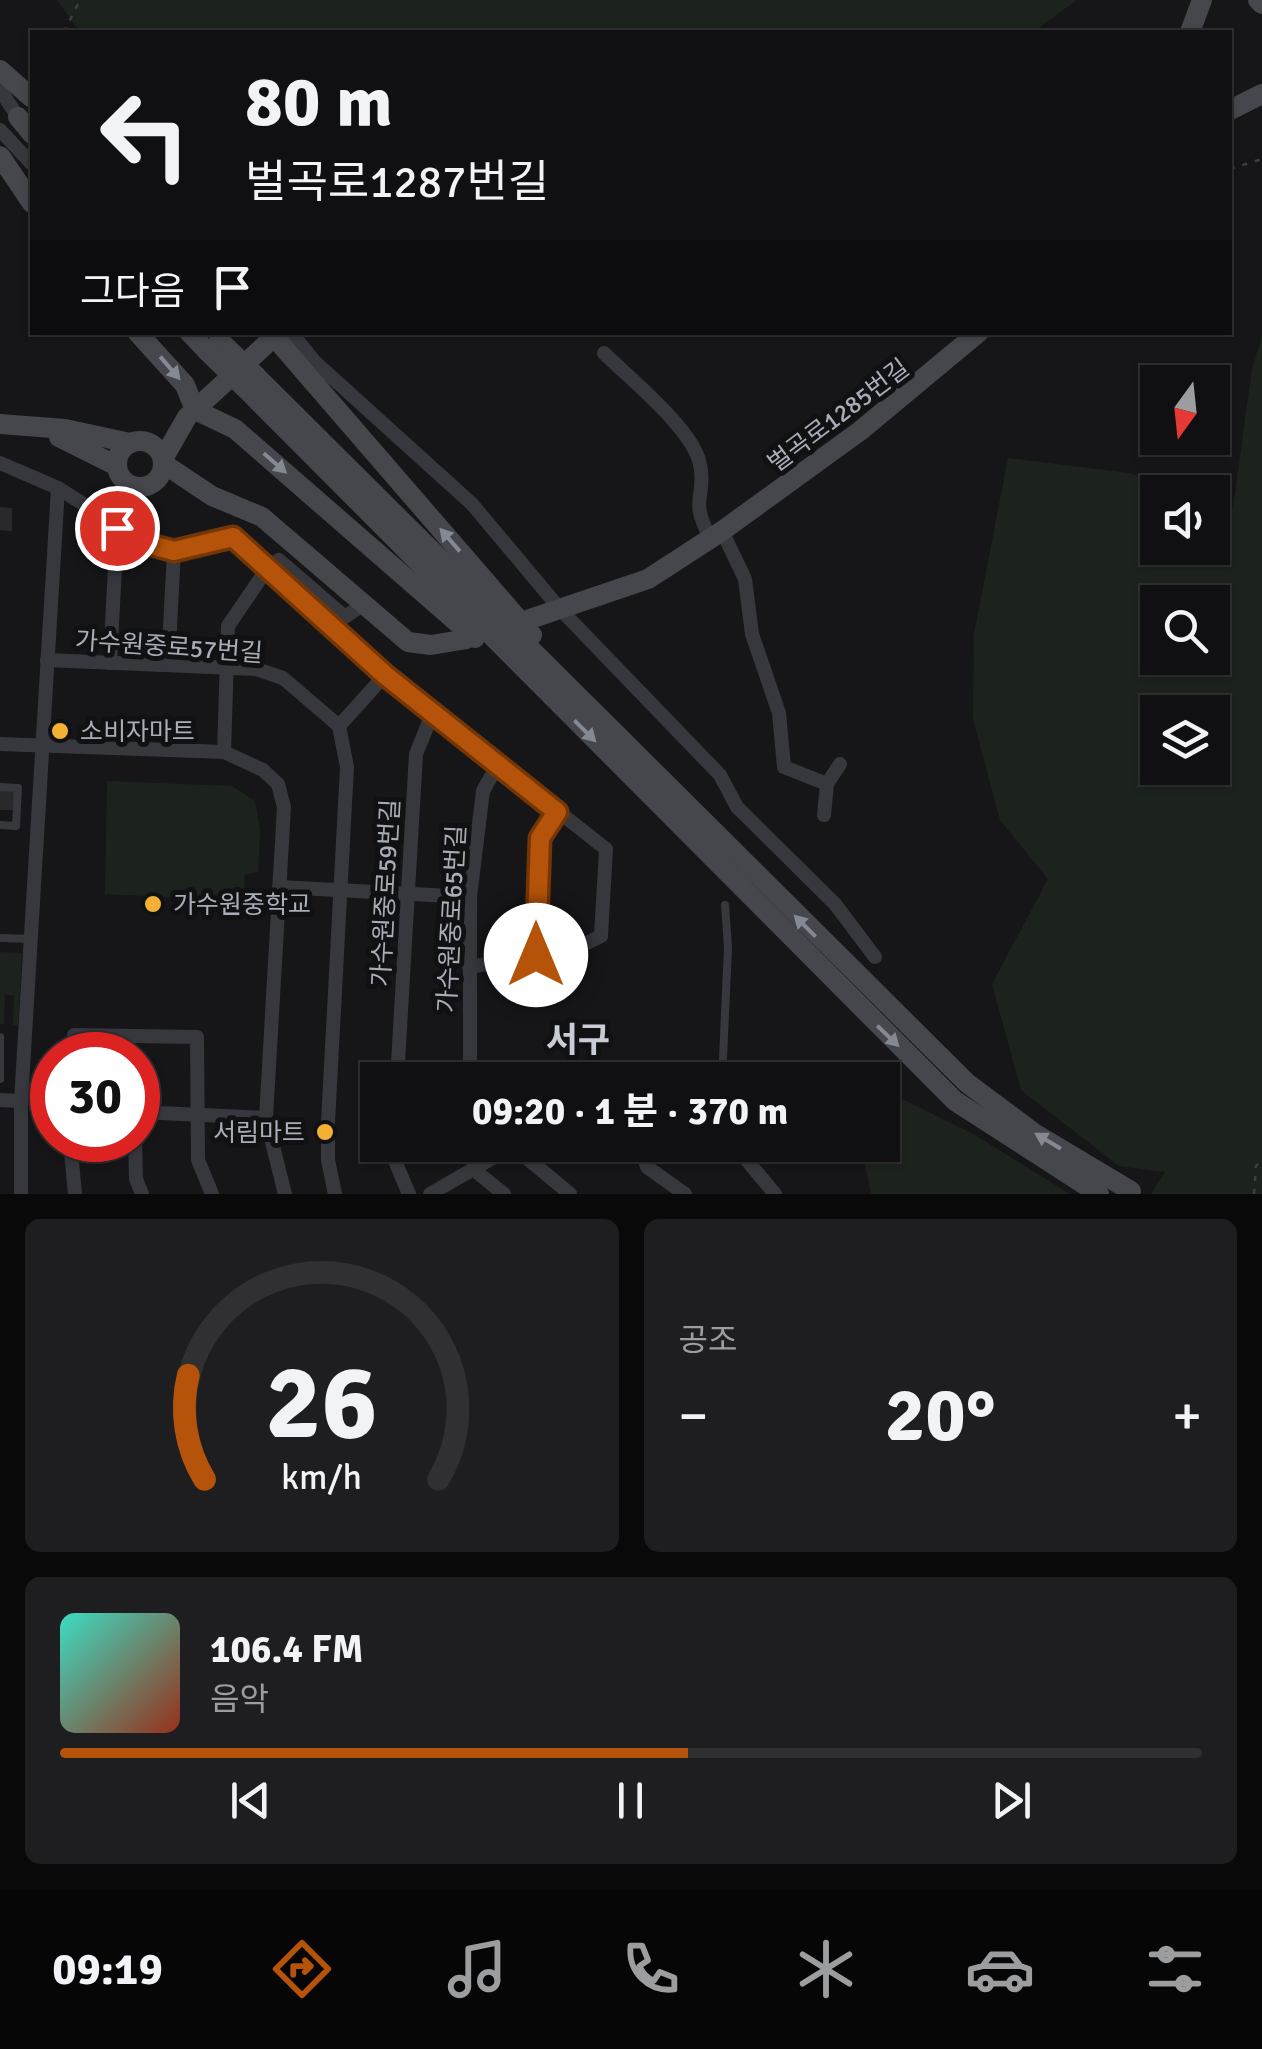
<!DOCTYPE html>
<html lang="ko">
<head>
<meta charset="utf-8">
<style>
  :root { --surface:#101012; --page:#1e1e20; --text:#f1f3f6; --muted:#9c9d9f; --line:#303032; --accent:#b45309 }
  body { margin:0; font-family:Signika,"Noto Sans KR",sans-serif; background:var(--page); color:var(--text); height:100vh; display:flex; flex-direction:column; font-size:38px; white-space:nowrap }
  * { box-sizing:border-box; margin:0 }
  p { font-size:32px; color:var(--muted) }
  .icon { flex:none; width:55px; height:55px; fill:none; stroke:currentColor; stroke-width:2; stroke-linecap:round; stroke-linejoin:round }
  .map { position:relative; height:1194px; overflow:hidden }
  .panel { display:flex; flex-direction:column; gap:25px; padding:25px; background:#09090a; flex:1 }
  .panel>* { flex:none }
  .guide { position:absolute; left:30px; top:30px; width:1202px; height:305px; border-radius:0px; box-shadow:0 2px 8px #0004,0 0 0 2px var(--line); background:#101012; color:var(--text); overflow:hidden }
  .needle { width:65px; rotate:195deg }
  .fabs { position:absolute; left:1140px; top:365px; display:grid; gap:20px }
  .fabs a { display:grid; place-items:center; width:90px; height:90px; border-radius:0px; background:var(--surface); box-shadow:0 2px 8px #0004,0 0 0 2px var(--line); font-size:50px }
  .speed { position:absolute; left:30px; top:1032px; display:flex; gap:20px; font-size:50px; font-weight:700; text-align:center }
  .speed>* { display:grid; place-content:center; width:130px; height:130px; border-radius:50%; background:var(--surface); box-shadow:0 2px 8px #0004,0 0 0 2px var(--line); line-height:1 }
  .speed .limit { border:15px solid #d22; background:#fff; color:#111 }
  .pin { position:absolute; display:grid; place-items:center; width:85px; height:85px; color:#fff; margin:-42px; border:5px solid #fff; border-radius:50%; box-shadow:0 2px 10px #0007 }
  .me { position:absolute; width:110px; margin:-55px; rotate:0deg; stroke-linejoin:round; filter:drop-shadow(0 0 8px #0008) }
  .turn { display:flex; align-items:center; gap:35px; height:210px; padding:0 50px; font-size:45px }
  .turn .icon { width:130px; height:130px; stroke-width:2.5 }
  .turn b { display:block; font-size:70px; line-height:85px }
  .then { display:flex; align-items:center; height:95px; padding:0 50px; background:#0003; gap:20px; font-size:38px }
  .big { font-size:75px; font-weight:700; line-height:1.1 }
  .panel .card { flex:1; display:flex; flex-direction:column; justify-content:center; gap:15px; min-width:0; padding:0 35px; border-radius:15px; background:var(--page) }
  .panel .dial { align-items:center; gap:0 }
  .dial svg { height:260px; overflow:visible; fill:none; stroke:var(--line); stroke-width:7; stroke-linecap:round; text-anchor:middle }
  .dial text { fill:var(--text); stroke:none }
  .song { display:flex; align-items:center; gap:30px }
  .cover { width:120px; height:120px; border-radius:15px; background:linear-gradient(135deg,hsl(170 70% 55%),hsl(10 70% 35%)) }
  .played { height:10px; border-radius:5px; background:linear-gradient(90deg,var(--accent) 55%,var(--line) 55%) }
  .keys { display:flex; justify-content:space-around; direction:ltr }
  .heat { display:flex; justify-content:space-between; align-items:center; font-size:55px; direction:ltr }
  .panel .tiles { flex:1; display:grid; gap:25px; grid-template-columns:1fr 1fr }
  .card:last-child { grid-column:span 2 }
  .trip { position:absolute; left:360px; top:1062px; width:540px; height:100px; border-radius:0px; background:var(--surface); box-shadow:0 2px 8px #0004,0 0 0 2px var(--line); font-weight:700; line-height:100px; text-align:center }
  .tabs { display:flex; height:160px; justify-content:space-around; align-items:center; background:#060607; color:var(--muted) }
  .tabs .icon { width:70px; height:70px }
  .tabs .current { color:var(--accent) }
  .tabs b { font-size:45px; color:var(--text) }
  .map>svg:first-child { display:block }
  .green { fill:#1c231d; fill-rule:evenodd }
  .building { fill:#29292c }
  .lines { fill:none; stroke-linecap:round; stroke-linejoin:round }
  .path { stroke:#3d3f44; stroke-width:2.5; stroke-dasharray:5 8; stroke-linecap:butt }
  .lane { stroke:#37383d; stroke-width:8 }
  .street { stroke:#37383d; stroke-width:14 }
  .secondary { stroke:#45474d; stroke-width:20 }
  .secondary-bridge { stroke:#45474d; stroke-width:20 }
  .oneway { fill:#858993 }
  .route-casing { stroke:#753606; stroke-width:25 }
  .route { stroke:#b45309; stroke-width:18 }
  .poi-dot { fill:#f2b134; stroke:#111113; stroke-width:4 }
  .labels { text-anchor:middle; stroke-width:10; stroke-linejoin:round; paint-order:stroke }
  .street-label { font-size:25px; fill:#a8adb8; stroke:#111113 }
  .poi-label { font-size:25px; fill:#a8adb8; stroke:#111113; text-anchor:start }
  .district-label { font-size:35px; font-weight:bold; fill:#c9ccd4; stroke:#111113 }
</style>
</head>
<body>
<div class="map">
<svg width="1262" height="1194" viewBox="0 0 1262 1194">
  <rect width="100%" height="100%" fill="#161618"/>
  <g class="green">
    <path d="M 57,0 L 1077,0 L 1033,32 L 80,32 Z"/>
    <path d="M 1262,337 L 1262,1194 L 1151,1194 L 1165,1172 L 1119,1166 L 1021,1090 L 992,984 L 1048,879 L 1000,820 L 973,719 L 974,634 L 1008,458 L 1129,473 L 1185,492 L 1158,492 L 1158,548 L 1212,548 L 1213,502 L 1233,508 L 1252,369 ZM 1212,602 L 1212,658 L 1158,658 L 1158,602 ZM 1212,712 L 1212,768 L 1158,768 L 1158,712 Z"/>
    <path d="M 107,781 L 232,786 L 255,801 L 260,829 L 258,872 L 245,875 L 243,901 L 105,894 Z"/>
    <path d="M 0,952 L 22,953 L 18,1025 L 13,1025 L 14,995 L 5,995 L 4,1024 L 0,1024 Z"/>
    <path d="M 886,1091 L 975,1135 L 1070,1194 L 871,1194 L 861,1145 L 882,1145 Z"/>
  </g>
  <g class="building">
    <path d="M 0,507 L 12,508 L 12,531 L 0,530 Z"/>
    <rect x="0" y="790" width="15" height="20"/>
  </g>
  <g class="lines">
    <g class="path">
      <path d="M 64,32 L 80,0"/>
      <path d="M 1230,169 L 1262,159"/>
      <path d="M 34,1114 L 52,1114"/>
      <path d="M 1254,1194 L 1256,1166 L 1262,1160"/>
    </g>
    <g class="lane">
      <path d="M 0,787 L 18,788 L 16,826 L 0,825"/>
      <path d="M 0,938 L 33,939"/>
      <path d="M 0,1037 L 0,1079"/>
      <path d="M 722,1080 L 728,948 L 725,905"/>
    </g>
    <g class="street">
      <path d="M 0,90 L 18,117"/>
      <path d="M 0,130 L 32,164"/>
      <path d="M 291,332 L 315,362 L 472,504 L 560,609 L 720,775 L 737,807 L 835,904 L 875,957"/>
      <path d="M 604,353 C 630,379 693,429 700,464 C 707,498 688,498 711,539"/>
      <path d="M 0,463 L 58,488 L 148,545 L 174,551 L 233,537 L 385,675 L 606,849 L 601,936 L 575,949 L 469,967"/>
      <path d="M 722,531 L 745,579 L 752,634 L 779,713 L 784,767 L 827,784"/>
      <path d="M 47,660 L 256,669 L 283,678 L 339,726 L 347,767 L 328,1122 L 328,1160 L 335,1194"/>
      <path d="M 110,663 L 117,528"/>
      <path d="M 168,665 L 174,551"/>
      <path d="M 339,726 L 385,675"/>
      <path d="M 0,744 L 224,752 L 263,770 L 278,784 L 284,807 L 266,1118 L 285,1194"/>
      <path d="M 224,752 L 228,626 L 269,566 L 279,560 L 345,617 L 362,605"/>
      <path d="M 824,815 L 827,784 L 840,764"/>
      <path d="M 279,887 L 470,897"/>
      <path d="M 536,955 L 540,838 L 557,811"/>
      <path d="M 73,1055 L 74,1035 L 197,1037 L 198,1160 L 212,1194"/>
      <path d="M 397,1080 L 416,754 L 433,712"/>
      <path d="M 470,1080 L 470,897 L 483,791 L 498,764"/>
      <path d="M 0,1100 L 21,1101"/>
      <path d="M 138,1112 L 266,1118"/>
      <path d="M 70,1140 L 75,1194"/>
      <path d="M 135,1140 L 136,1179 L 142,1194"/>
      <path d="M 394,1145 L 395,1161 L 409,1194"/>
      <path d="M 511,1145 L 570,1194"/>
      <path d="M 640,1145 L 647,1167 L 685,1194"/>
      <path d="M 734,1145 L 775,1194"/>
      <path d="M 473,1169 L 504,1194"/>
      <path d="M 21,1194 L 21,1101 L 58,488"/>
      <path d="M 430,1194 L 515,1145"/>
    </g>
    <g class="secondary">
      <path d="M 1258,0 L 1262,4"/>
      <path d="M 1190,32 L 1202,0"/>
      <path d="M 0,70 L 32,98"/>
      <path d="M 1230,110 L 1262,94"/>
      <path d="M 18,117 L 32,134"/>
      <path d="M 0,156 L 32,203"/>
      <path d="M 137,332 L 185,385 L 195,410"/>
      <path d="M 189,332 L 206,350"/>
      <path d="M 270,332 L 532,635"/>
      <path d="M 256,376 L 967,1083 L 1034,1133 L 1131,1191"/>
      <path d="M 245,388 L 955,1101 L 1099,1194"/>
      <path d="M 195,410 L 235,429 L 475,638"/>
      <path d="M 0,424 L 65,429 L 130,443"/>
      <path d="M 59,437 L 117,466"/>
      <circle cx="140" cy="464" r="23"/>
      <path d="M 163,459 L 187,417 L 274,337"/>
      <path d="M 164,464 L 212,496 L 262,517 L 408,642 L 431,645 L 467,639"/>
      <path d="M 527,620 L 648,579 L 722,531 L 860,431 L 979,332"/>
    </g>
    <g class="secondary-bridge">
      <path d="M 219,340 L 256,376"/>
      <path d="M 206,350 L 245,388"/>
    </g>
  </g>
  <defs><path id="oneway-solid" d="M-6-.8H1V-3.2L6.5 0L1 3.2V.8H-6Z" transform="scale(2.5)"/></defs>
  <g class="oneway">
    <use href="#oneway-solid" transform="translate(170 368) rotate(49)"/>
    <use href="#oneway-solid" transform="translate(275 463) rotate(41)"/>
    <use href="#oneway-solid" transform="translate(450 540) rotate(-131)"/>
    <use href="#oneway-solid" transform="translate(585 731) rotate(45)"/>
    <use href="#oneway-solid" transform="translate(805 926) rotate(-135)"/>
    <use href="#oneway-solid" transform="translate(888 1036) rotate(44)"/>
    <use href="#oneway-solid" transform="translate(1048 1141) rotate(-149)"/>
  </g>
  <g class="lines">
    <defs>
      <path id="route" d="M 117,528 L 148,544 L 174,551 L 233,537 L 385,675 L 557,812 L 540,838 L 536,955"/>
    </defs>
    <use href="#route" class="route-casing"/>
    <use href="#route" class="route"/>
  </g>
  <g class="poi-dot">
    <circle cx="60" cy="731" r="10"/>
    <circle cx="153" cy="904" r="10"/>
    <circle cx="325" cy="1132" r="10"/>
  </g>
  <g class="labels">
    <g class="street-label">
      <text transform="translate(838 415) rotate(-37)" y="9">벌곡로1285번길</text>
      <text transform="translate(169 646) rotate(4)" y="9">가수원중로57번길</text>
      <text transform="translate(385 893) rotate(-87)" y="9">가수원중로59번길</text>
      <text transform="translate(451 919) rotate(-87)" y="9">가수원중로65번길</text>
    </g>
    <g class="poi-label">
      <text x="80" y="740">소비자마트</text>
      <text x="173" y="913">가수원중학교</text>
      <text x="305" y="1141" text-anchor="end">서림마트</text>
    </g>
    <g class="district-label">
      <text x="578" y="1052">서구</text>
    </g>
  </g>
</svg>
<div class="fabs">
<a><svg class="needle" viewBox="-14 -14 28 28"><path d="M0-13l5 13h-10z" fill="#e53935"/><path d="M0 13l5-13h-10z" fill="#9c9d9f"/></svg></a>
<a><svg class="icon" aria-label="sound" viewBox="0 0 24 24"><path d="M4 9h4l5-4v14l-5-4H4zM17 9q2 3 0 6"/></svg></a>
<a><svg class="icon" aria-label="search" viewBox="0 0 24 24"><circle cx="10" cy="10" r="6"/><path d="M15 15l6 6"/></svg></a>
<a><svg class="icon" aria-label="layers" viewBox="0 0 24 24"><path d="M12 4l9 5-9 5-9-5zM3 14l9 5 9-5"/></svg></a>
</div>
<div class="speed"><div class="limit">30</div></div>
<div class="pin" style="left:117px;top:528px;background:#d93025"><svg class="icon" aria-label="arrive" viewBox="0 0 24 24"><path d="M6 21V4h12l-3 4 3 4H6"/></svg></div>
<svg class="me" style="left:536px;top:955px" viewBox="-20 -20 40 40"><circle r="19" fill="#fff"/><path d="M0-13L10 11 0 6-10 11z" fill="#b45309"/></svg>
<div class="trip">09:20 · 1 분 · 370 m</div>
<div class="guide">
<div class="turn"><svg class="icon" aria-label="left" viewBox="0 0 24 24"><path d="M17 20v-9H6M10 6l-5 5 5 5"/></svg><div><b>80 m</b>벌곡로1287번길</div></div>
<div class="then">그다음<svg class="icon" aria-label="arrive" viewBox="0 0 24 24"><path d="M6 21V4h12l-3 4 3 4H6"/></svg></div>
</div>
</div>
<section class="panel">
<div class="tiles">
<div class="card dial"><svg viewBox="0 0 100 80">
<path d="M14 69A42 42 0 1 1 86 69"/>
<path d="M14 69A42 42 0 0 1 9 37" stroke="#b45309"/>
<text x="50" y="56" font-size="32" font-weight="700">26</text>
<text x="50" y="72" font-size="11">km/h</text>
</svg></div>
<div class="card"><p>공조</p>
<div class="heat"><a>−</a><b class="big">20°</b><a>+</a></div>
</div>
<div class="card">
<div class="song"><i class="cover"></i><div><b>106.4 FM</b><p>음악</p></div></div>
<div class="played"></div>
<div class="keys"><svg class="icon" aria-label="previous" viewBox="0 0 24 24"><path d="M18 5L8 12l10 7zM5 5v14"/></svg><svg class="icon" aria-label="pause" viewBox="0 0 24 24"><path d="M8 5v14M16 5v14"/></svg><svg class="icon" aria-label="next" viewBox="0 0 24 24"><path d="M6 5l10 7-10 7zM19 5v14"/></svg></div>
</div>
</div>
</section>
<nav class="tabs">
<b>09:19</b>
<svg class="icon current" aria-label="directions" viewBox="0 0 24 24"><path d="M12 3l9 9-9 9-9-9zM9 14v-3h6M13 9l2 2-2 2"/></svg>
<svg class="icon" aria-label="music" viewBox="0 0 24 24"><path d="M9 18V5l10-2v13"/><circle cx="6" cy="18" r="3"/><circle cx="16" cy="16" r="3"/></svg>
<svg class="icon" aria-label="phone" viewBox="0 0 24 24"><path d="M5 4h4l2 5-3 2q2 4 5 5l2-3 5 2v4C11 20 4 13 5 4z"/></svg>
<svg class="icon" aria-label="climate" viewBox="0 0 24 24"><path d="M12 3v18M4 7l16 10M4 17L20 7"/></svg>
<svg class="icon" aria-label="car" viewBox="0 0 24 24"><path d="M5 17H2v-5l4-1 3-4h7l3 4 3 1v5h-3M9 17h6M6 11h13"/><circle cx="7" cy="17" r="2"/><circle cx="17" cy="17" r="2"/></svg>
<svg class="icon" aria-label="filters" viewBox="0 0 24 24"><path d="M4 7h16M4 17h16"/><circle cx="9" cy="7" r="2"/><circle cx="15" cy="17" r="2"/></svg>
</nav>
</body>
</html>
